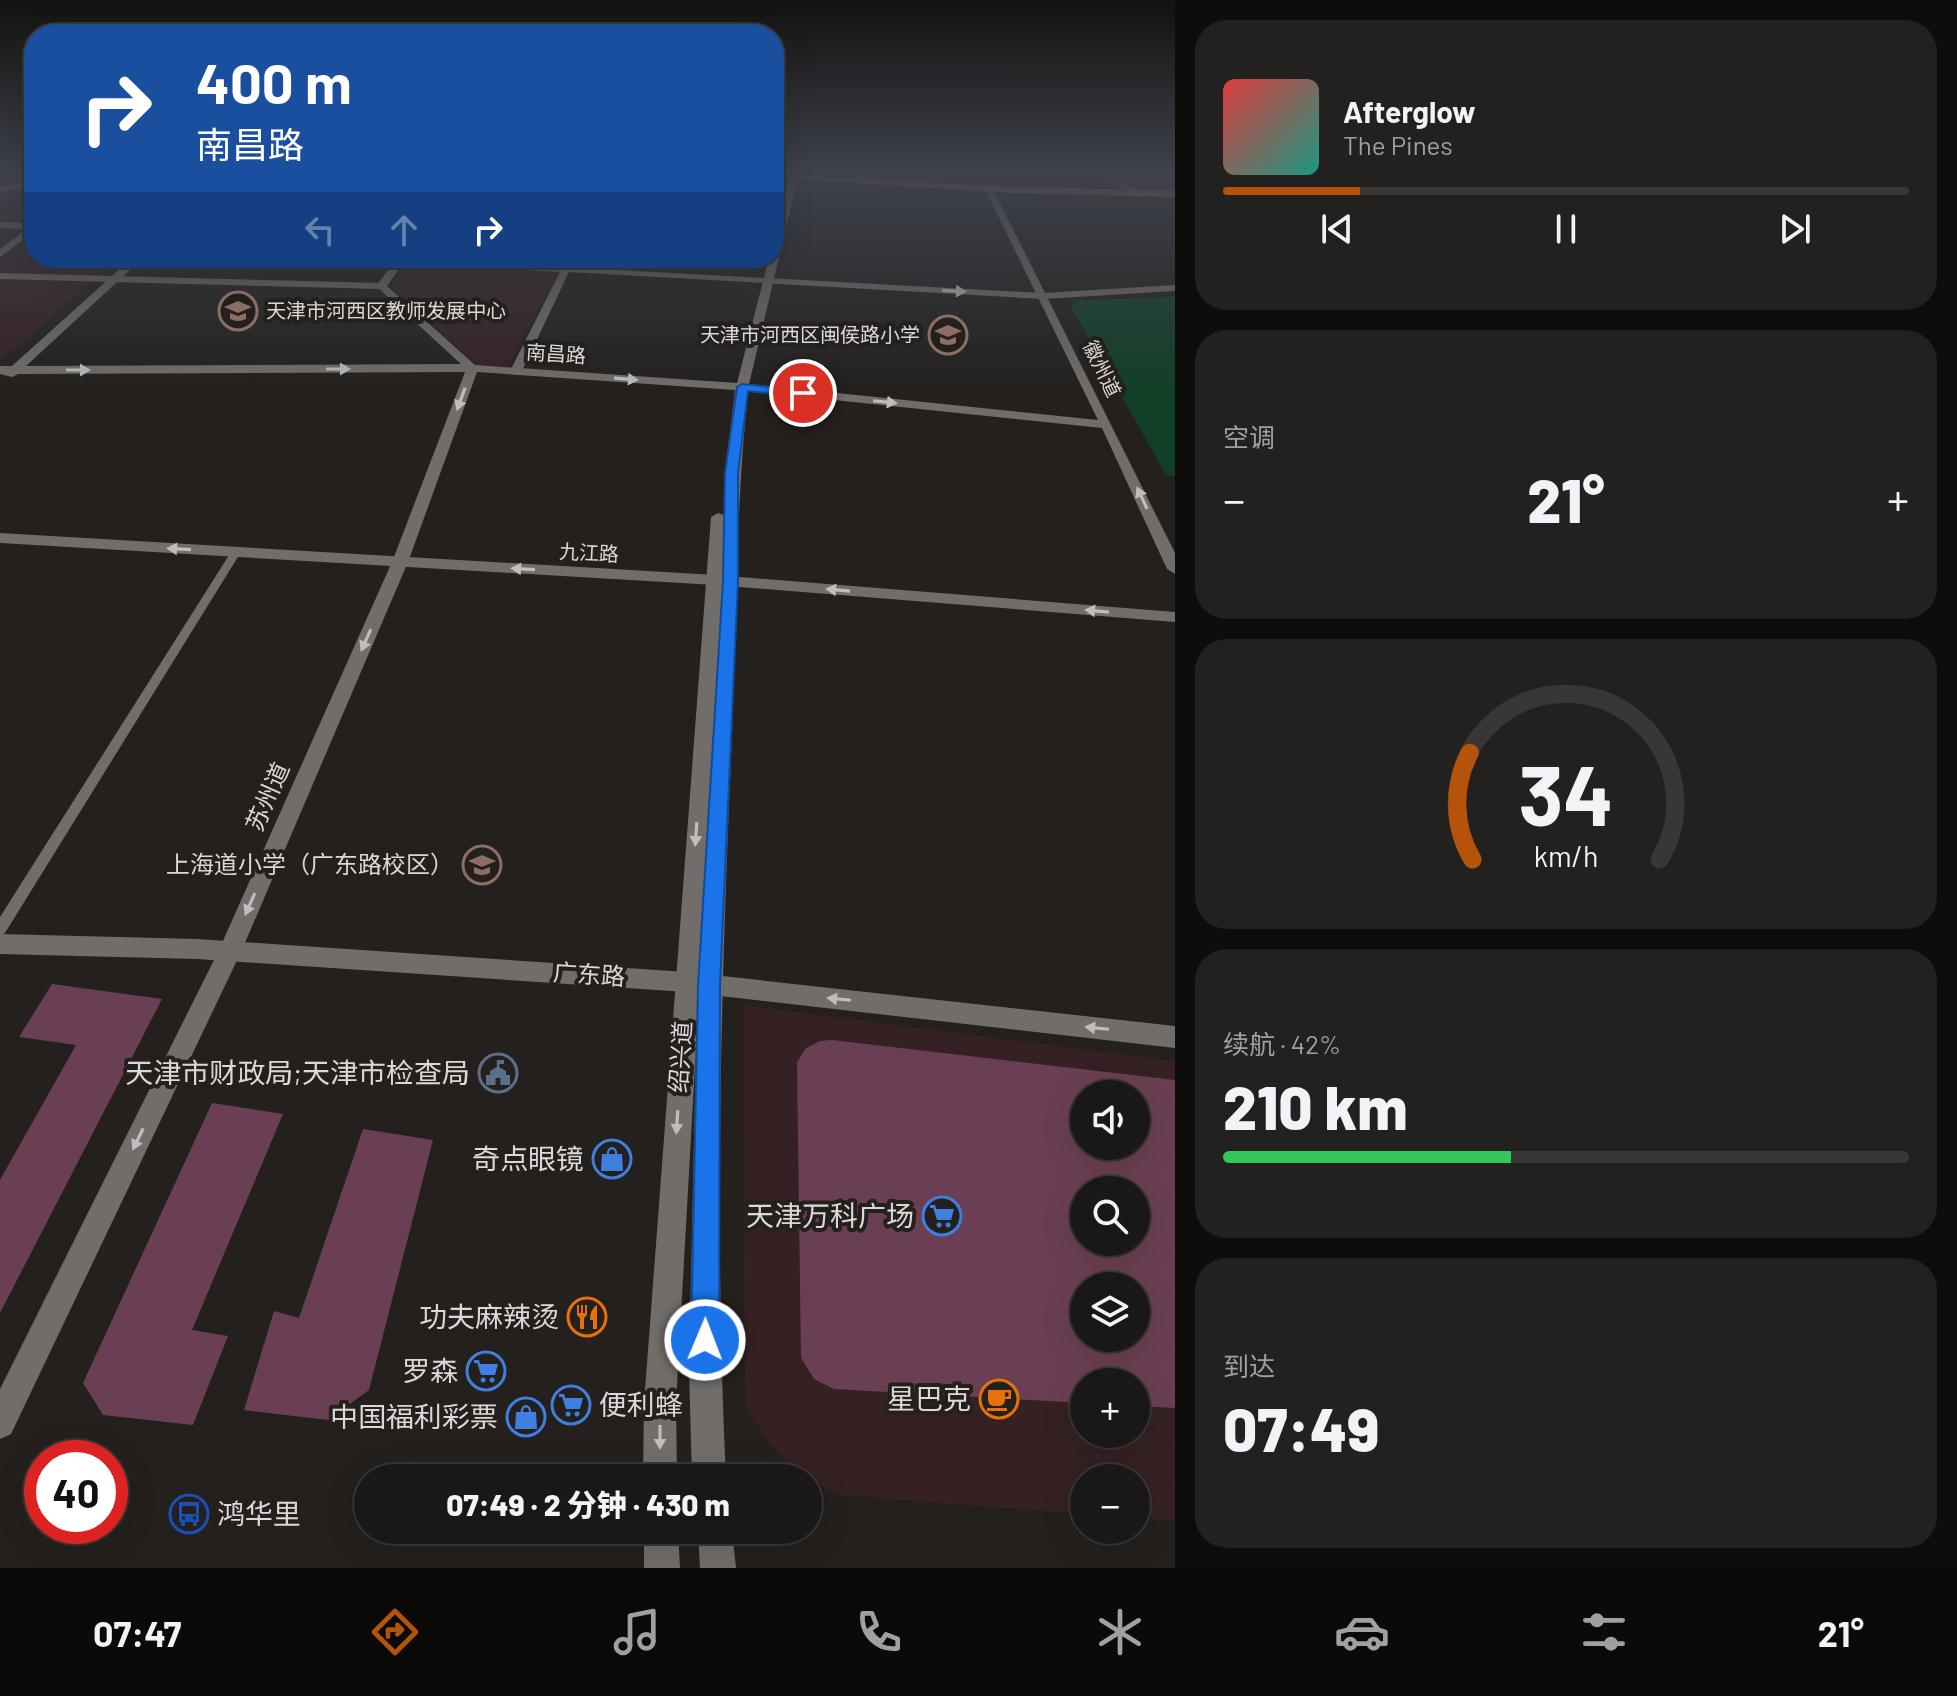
<!DOCTYPE html>
<html lang="zh">
<head>
<meta charset="utf-8">
<style>
  :root { --surface:#1a1816; --page:#23211f; --text:#f1f3f6; --muted:#9fa0a1; --line:#383735; --accent:#b45309 }
  body { margin:0; font-family:Barlow,"Noto Sans SC",sans-serif; background:var(--page); color:var(--text); height:100vh; display:flex; flex-direction:column; font-size:30px; white-space:nowrap }
  * { box-sizing:border-box; margin:0 }
  p { font-size:26px; color:var(--muted) }
  .icon { flex:none; width:44px; height:44px; fill:none; stroke:currentColor; stroke-width:2; stroke-linecap:round; stroke-linejoin:round }
  .map { position:relative; flex:1; overflow:hidden }
  .side { display:flex; flex-direction:column; gap:20px; padding:20px; background:#0e0d0c; width:782px }
  .side>* { flex:none }
  .guide { position:absolute; left:24px; top:24px; width:760px; height:244px; border-radius:32px; box-shadow:0 8px 32px #0002,0 0 0 2px var(--line); background:#1a4fa0; color:#fff; overflow:hidden }
  .controls { position:absolute; left:1070px; top:1080px; display:grid; gap:16px }
  .controls a { display:grid; place-items:center; width:80px; height:80px; border-radius:50%; background:var(--surface); box-shadow:0 8px 32px #0002,0 0 0 2px var(--line); font-size:40px }
  .speed { position:absolute; left:24px; top:1440px; display:flex; gap:16px; font-size:40px; font-weight:700; text-align:center }
  .speed>* { display:grid; place-content:center; width:104px; height:104px; border-radius:50%; background:var(--surface); box-shadow:0 8px 32px #0002,0 0 0 2px var(--line); line-height:1 }
  .speed .limit { border:12px solid #d22; background:#fff; color:#111 }
  .pin { position:absolute; display:grid; place-items:center; width:68px; height:68px; color:#fff; margin:-34px; border:4px solid #fff; border-radius:50%; box-shadow:0 2px 8px #0007 }
  .me { position:absolute; width:88px; margin:-44px; rotate:1deg; stroke-linejoin:round; filter:drop-shadow(0 0 6px #0008) }
  .turn { display:flex; align-items:center; gap:28px; height:168px; padding:0 40px; font-size:36px }
  .turn .icon { width:104px; height:104px; stroke-width:2.5 }
  .turn b { display:block; font-size:56px; line-height:68px }
  .lanes { display:flex; align-items:center; height:76px; padding:0 40px; background:#0003; justify-content:center; gap:40px; direction:ltr }
  .lanes .off { opacity:.35 }
  .big { font-size:60px; font-weight:800; line-height:1.1 }
  .side .widget { flex:1; display:flex; flex-direction:column; justify-content:center; gap:12px; min-width:0; padding:0 28px; border-radius:32px; background:var(--page) }
  .side .dial { align-items:center; gap:0 }
  .dial svg { height:208px; overflow:visible; fill:none; stroke:var(--line); stroke-width:7; stroke-linecap:round; text-anchor:middle }
  .dial text { fill:var(--text); stroke:none }
  .song { display:flex; align-items:center; gap:24px }
  .cover { width:96px; height:96px; border-radius:12px; background:linear-gradient(135deg,hsl(0 70% 55%),hsl(170 70% 35%)) }
  .played { height:8px; border-radius:4px; background:linear-gradient(90deg,var(--accent) 20%,var(--line) 20%) }
  .keys { display:flex; justify-content:space-around; direction:ltr }
  .heat { display:flex; justify-content:space-between; align-items:center; font-size:44px; direction:ltr }
  .charge { height:12px; border-radius:6px; background:linear-gradient(90deg,#34c759 42%,var(--line) 0) }
  .trip { position:absolute; left:354px; top:1464px; width:468px; height:80px; border-radius:40px; background:var(--surface); box-shadow:0 8px 32px #0002,0 0 0 2px var(--line); font-weight:800; line-height:80px; text-align:center }
  .menu { display:flex; height:128px; justify-content:space-around; align-items:center; background:#0a0a09; color:var(--muted) }
  .menu .icon { width:56px; height:56px }
  .menu .current { color:var(--accent) }
  .menu b { font-size:36px; color:var(--text) }
  main { display:flex; flex:1; min-height:0 }
  .map>svg:first-child { display:block }
  .commercial { fill:#352123; fill-rule:evenodd }
  .green { fill:#123f28 }
  .building { fill:#6b3f53; fill-rule:evenodd }
  .lines { fill:none; stroke-linecap:round; stroke-linejoin:round }
  .service { fill:#716d6a; fill-rule:evenodd }
  .minor { fill:#716d6a; fill-rule:evenodd }
  .tertiary { fill:#716d6a; fill-rule:evenodd }
  .secondary { fill:#716d6a; fill-rule:evenodd }
  .primary { fill:#c07f4d; fill-rule:evenodd }
  .oneway { fill:#c0bdbc }
  .route { fill:#1a73e8; stroke:#114b97; stroke-width:2 }
  .labels { text-anchor:middle; stroke-width:8; stroke-linejoin:round; paint-order:stroke }
  .far-poi-label { font-size:20px; fill:#dbd8d7; stroke:#23201d; text-anchor:start }
  .far-street-label { font-size:20px; fill:#dbd8d7; stroke:#23201d }
  .street-label { font-size:24px; fill:#dbd8d7; stroke:#23201d }
  .poi-label { font-size:24px; fill:#dbd8d7; stroke:#23201d; text-anchor:end }
  .near-poi-label { font-size:28px; fill:#dbd8d7; stroke:#23201d; text-anchor:end }
</style>
</head>
<body>
<main>
<div class="map">
<svg width="1175" height="1568" viewBox="0 0 1175 1568">
  <rect width="100%" height="100%" fill="#23201d"/>
  <g class="commercial">
    <path d="M 0,172 L 34,172 L 34,258 L 119,258 L 0,362 Z"/>
    <path d="M 1110,172 L 1175,172 L 1175,196 L 1149,196 Z"/>
    <path d="M 408,264 L 558,272 L 508,367 L 477,366 L 391,286 Z"/>
    <path d="M 743,1005 L 1175,1061 L 1175,1521 L 1136,1518 L 1136,1478 L 1084,1478 L 1084,1514 L 839,1495 L 799,1474 L 770,1445 L 745,1407 ZM 1084,1094 L 1136,1094 L 1136,1146 L 1084,1146 ZM 1084,1190 L 1136,1190 L 1136,1242 L 1084,1242 ZM 1084,1286 L 1136,1286 L 1136,1338 L 1084,1338 ZM 1084,1382 L 1136,1382 L 1136,1434 L 1084,1434 Z"/>
  </g>
  <path class="green" d="M 1175,297 L 1175,476 L 1166,475 L 1071,307 L 1076,300 Z"/>
  <g class="building">
    <path d="M 52,984 L 162,999 L 0,1313 L 0,1180 L 76,1045 L 19,1037 Z"/>
    <path d="M 832,1040 L 1175,1080 L 1175,1408 L 1136,1406 L 1136,1382 L 1084,1382 L 1084,1403 L 834,1389 L 814,1379 L 801,1358 L 797,1062 L 806,1048 L 820,1041 ZM 1084,1094 L 1136,1094 L 1136,1146 L 1084,1146 ZM 1084,1190 L 1136,1190 L 1136,1242 L 1084,1242 ZM 1084,1286 L 1136,1286 L 1136,1338 L 1084,1338 Z"/>
    <path d="M 212,1103 L 283,1114 L 192,1330 L 228,1336 L 193,1425 L 103,1415 L 83,1383 Z"/>
    <path d="M 363,1129 L 433,1140 L 369,1390 L 328,1420 L 244,1410 L 274,1311 L 299,1318 Z"/>
  </g>
  <g class="lines">
    <path class="service" d="M 236,549 L 241,552 L 5,933 L 0,935 L 0,917 L 231,552 Z"/>
    <g class="minor">
      <path d="M 0,222 L 34,223 L 34,232 L 0,257 L 0,249 L 27,229 L 0,228 Z"/>
      <path d="M 397,258 L 1043,293 L 1175,285 L 1175,291 L 1043,299 L 569,272 L 522,371 L 516,375 L 510,371 L 560,272 L 401,263 Z"/>
      <path d="M 0,273 L 381,283 L 386,286 L 381,289 L 0,279 Z"/>
      <path d="M 0,533 L 715,575 L 1175,612 L 1175,622 L 715,585 L 0,543 Z"/>
      <path d="M 0,934 L 197,939 L 686,972 L 1175,1026 L 1175,1048 L 686,992 L 197,959 L 0,954 Z"/>
    </g>
    <g class="tertiary">
      <path d="M 788,172 L 796,172 L 798,177 L 749,384 L 1098,420 L 985,189 L 992,187 L 1175,553 L 1175,574 L 1167,569 L 1102,428 L 748,391 C 736,505 736,620 732,735 C 721,983 714,1230 726,1478 L 692,1478 L 689,1369 L 696,1048 L 676,1403 L 677,1478 L 643,1478 L 644,1403 L 711,517 L 718,513 L 724,515 L 725,473 L 735,390 L 477,372 L 408,562 L 241,952 L 11,1434 L 0,1439 L 0,1389 L 218,952 L 392,562 L 465,372 L 18,374 L 12,377 L 0,374 L 0,366 L 12,366 L 132,258 L 143,258 L 26,366 L 461,364 L 376,286 L 397,258 L 407,258 L 387,286 L 475,365 L 737,383 L 769,258 L 774,258 L 774,239 L 790,177 Z"/>
      <path d="M 1098,172 L 1109,172 L 1142,194 L 1135,196 Z"/>
      <path d="M 644,1530 L 678,1530 L 680,1568 L 644,1568 Z"/>
      <path d="M 698,1530 L 732,1530 L 736,1568 L 700,1568 Z"/>
    </g>
    <path class="secondary" d="M 7,172 L 18,172 L 0,183 L 0,177 Z"/>
    <g class="primary">
      <path d="M 774,174 L 1014,187 L 1175,191 L 1175,197 L 1014,193 L 774,178 Z"/>
      <path d="M 34,178 L 34,184 L 0,193 L 0,187 Z"/>
    </g>
  </g>
  <defs><path id="oneway-solid" d="M-6-.8H1V-3.2L6.5 0L1 3.2V.8H-6Z" transform="scale(2)"/></defs>
  <g class="oneway">
    <use href="#oneway-solid" transform="translate(954 291) rotate(3)"/>
    <use href="#oneway-solid" transform="translate(338 369)"/>
    <use href="#oneway-solid" transform="translate(78 370)"/>
    <use href="#oneway-solid" transform="translate(626 379) rotate(4)"/>
    <use href="#oneway-solid" transform="translate(461 399) rotate(110)"/>
    <use href="#oneway-solid" transform="translate(885 402) rotate(6)"/>
    <use href="#oneway-solid" transform="translate(1142 498) rotate(-115)"/>
    <use href="#oneway-solid" transform="translate(179 549) rotate(-177)"/>
    <use href="#oneway-solid" transform="translate(523 569) rotate(-177)"/>
    <use href="#oneway-solid" transform="translate(838 590) rotate(-175)"/>
    <use href="#oneway-solid" transform="translate(1097 611) rotate(-175)"/>
    <use href="#oneway-solid" transform="translate(366 640) rotate(114)"/>
    <use href="#oneway-solid" transform="translate(696 834) rotate(94)"/>
    <use href="#oneway-solid" transform="translate(250 904) rotate(114)"/>
    <use href="#oneway-solid" transform="translate(839 999) rotate(-174)"/>
    <use href="#oneway-solid" transform="translate(1097 1028) rotate(-174)"/>
    <use href="#oneway-solid" transform="translate(677 1122) rotate(94)"/>
    <use href="#oneway-solid" transform="translate(138 1139) rotate(116)"/>
    <use href="#oneway-solid" transform="translate(660 1437) rotate(90)"/>
  </g>
  <linearGradient id="sky" x2="0" y2="1"><stop stop-color="#131210"/><stop offset="0.44" stop-color="#3f424c"/><stop offset="1" stop-color="#3f424c" stop-opacity="0"/></linearGradient>
  <rect width="1175" height="392" fill="url(#sky)"/>
  <path class="route" d="M 742,384 L 803,390 L 809,393 L 803,397 L 748,391 L 738,473 L 738,581 L 720,985 L 719,1340 L 715,1350 L 705,1354 L 696,1350 L 691,1340 L 698,985 L 723,581 L 725,473 L 737,387 Z"/>
  <defs>
    <symbol id="school-ring" viewBox="-11 -11 22 22"><circle r="9.5" fill="#23201d" stroke="#8d6e63" stroke-width="1.5"/><path d="M0-5L7-2L0 1L-7-2ZM-4 1L0 2.5L4 1V4Q0 6-4 4Z" fill="#8d6e63"/></symbol>
    <symbol id="civic-ring" viewBox="-11 -11 22 22"><circle r="9.5" fill="#23201d" stroke="#5c6f8a" stroke-width="1.5"/><path d="M-.6-6.5H3V-4.5H.6V-3L4-1V1h2V6H-6V1h2V-1L-.6-3ZM-1.2 2.5V6h2.4V2.5Z" fill="#5c6f8a"/></symbol>
    <symbol id="shop-ring" viewBox="-11 -11 22 22"><circle r="9.5" fill="#23201d" stroke="#3f7fe0" stroke-width="1.5"/><path d="M-5-2.5h2.3a2.7 3.5 0 0 1 5.4 0H5L5.5 6h-11ZM-1.5-2.5h3a1.5 2.3 0 0 0-3 0Z" fill="#3f7fe0"/></symbol>
    <symbol id="supermarket-ring" viewBox="-11 -11 22 22"><circle r="9.5" fill="#23201d" stroke="#3f7fe0" stroke-width="1.5"/><path d="M-6-5.5h2.5l.6 2H6L4.5 2H-2.5L-4.4-4H-6ZM-1.5 3.2a1.3 1.3 0 1 0 .1 0ZM3 3.2a1.3 1.3 0 1 0 .1 0Z" fill="#3f7fe0"/></symbol>
    <symbol id="restaurant-ring" viewBox="-11 -11 22 22"><circle r="9.5" fill="#23201d" stroke="#e8710a" stroke-width="1.5"/><path d="M-5-6h1v4h1v-4h1v4h1v-4h1v5L-1.5 .5V6h-2V.5L-5-1ZM5-6V6H3V1.5H1.5Q1.5-4 5-6Z" fill="#e8710a"/></symbol>
    <symbol id="cafe-ring" viewBox="-11 -11 22 22"><circle r="9.5" fill="#23201d" stroke="#e8710a" stroke-width="1.5"/><path d="M-5.5-4.5H6V0H3Q3 3.5 0 3.5H-2.5Q-5.5 3.5-5.5 0ZM3-3.2v2h1.7v-2ZM-6 4.5H4V6H-6Z" fill="#e8710a"/></symbol>
    <symbol id="bus-ring" viewBox="-11 -11 22 22"><circle r="9.5" fill="#23201d" stroke="#1a4fb4" stroke-width="1.5"/><path d="M-5-6H5V4H4V6H2V4H-2V6H-4V4H-5ZM-3.5-4V0h7V-4ZM-3.5 1.2v1.5H-2V1.2ZM2 1.2v1.5H3.5V1.2Z" fill="#1a4fb4"/></symbol>
  </defs>
  <g fill-rule="evenodd">
    <use href="#school-ring" x="216" y="289" width="44" height="44"/>
    <use href="#school-ring" x="926" y="313" width="44" height="44"/>
    <use href="#school-ring" x="460" y="843" width="44" height="44"/>
    <use href="#civic-ring" x="476" y="1051" width="44" height="44"/>
    <use href="#shop-ring" x="590" y="1137" width="44" height="44"/>
    <use href="#supermarket-ring" x="920" y="1194" width="44" height="44"/>
    <use href="#restaurant-ring" x="565" y="1295" width="44" height="44"/>
    <use href="#supermarket-ring" x="464" y="1349" width="44" height="44"/>
    <use href="#cafe-ring" x="977" y="1377" width="44" height="44"/>
    <use href="#supermarket-ring" x="549" y="1383" width="44" height="44"/>
    <use href="#shop-ring" x="504" y="1395" width="44" height="44"/>
    <use href="#bus-ring" x="167" y="1492" width="44" height="44"/>
  </g>
  <g class="labels">
    <g class="far-poi-label">
      <text x="266" y="318">天津市河西区教师发展中心</text>
      <text x="920" y="342" text-anchor="end">天津市河西区闽侯路小学</text>
    </g>
    <g class="far-street-label">
      <text transform="translate(556 354) rotate(4)" y="7">南昌路</text>
      <text transform="translate(1102 369) rotate(64)" y="7">徽州道</text>
      <text transform="translate(589 553) rotate(3)" y="7">九江路</text>
    </g>
    <g class="street-label">
      <text transform="translate(268 797) rotate(-66)" y="8">苏州道</text>
      <text transform="translate(589 975) rotate(4)" y="8">广东路</text>
      <text transform="translate(681 1057) rotate(-86)" y="8">绍兴道</text>
    </g>
    <g class="poi-label">
      <text x="454" y="873">上海道小学（广东路校区）</text>
    </g>
    <g class="near-poi-label">
      <text x="470" y="1083">天津市财政局;天津市检查局</text>
      <text x="584" y="1169">奇点眼镜</text>
      <text x="914" y="1226">天津万科广场</text>
      <text x="559" y="1327">功夫麻辣烫</text>
      <text x="458" y="1381">罗森</text>
      <text x="971" y="1409">星巴克</text>
      <text x="599" y="1415" text-anchor="start">便利蜂</text>
      <text x="498" y="1427">中国福利彩票</text>
      <text x="217" y="1524" text-anchor="start">鸿华里</text>
    </g>
  </g>
</svg>
<div class="controls">
<a><svg class="icon" aria-label="sound" viewBox="0 0 24 24"><path d="M4 9h4l5-4v14l-5-4H4zM17 9q2 3 0 6"/></svg></a>
<a><svg class="icon" aria-label="search" viewBox="0 0 24 24"><circle cx="10" cy="10" r="6"/><path d="M15 15l6 6"/></svg></a>
<a><svg class="icon" aria-label="layers" viewBox="0 0 24 24"><path d="M12 4l9 5-9 5-9-5zM3 14l9 5 9-5"/></svg></a>
<a>+</a>
<a>−</a>
</div>
<div class="speed"><div class="limit">40</div></div>
<div class="pin" style="left:803px;top:393px;background:#d93025"><svg class="icon" aria-label="arrive" viewBox="0 0 24 24"><path d="M6 21V4h12l-3 4 3 4H6"/></svg></div>
<svg class="me" style="left:705px;top:1340px" viewBox="-20 -20 40 40"><circle r="17" fill="#1a73e8" stroke="#fff" stroke-width="3"/><path d="M0-11L8 9 0 5-8 9z" fill="#fff"/></svg>
<div class="trip">07:49 · 2 分钟 · 430 m</div>
<div class="guide">
<div class="turn"><svg class="icon" aria-label="right" viewBox="0 0 24 24"><path d="M7 20v-9h11M14 6l5 5-5 5"/></svg><div><b>400 m</b>南昌路</div></div>
<div class="lanes"><svg class="icon off" aria-label="left" viewBox="0 0 24 24"><path d="M17 20v-9H6M10 6l-5 5 5 5"/></svg><svg class="icon off" aria-label="ahead" viewBox="0 0 24 24"><path d="M12 20V5M6 11l6-6 6 6"/></svg><svg class="icon" aria-label="right" viewBox="0 0 24 24"><path d="M7 20v-9h11M14 6l5 5-5 5"/></svg></div>
</div>
</div>
<section class="side">
<div class="widget">
<div class="song"><i class="cover"></i><div><b>Afterglow</b><p>The Pines</p></div></div>
<div class="played"></div>
<div class="keys"><svg class="icon" aria-label="previous" viewBox="0 0 24 24"><path d="M18 5L8 12l10 7zM5 5v14"/></svg><svg class="icon" aria-label="pause" viewBox="0 0 24 24"><path d="M8 5v14M16 5v14"/></svg><svg class="icon" aria-label="next" viewBox="0 0 24 24"><path d="M6 5l10 7-10 7zM19 5v14"/></svg></div>
</div>
<div class="widget"><p>空调</p>
<div class="heat"><a>−</a><b class="big">21°</b><a>+</a></div>
</div>
<div class="widget dial"><svg viewBox="0 0 100 80">
<path d="M14 69A42 42 0 1 1 86 69"/>
<path d="M14 69A42 42 0 0 1 13 28" stroke="#b45309"/>
<text x="50" y="56" font-size="32" font-weight="700">34</text>
<text x="50" y="72" font-size="11">km/h</text>
</svg></div>
<div class="widget"><p>续航 · 42%</p><b class="big">210 km</b><div class="charge"></div></div>
<div class="widget"><p>到达</p><b class="big">07:49</b></div>
</section>
</main>
<nav class="menu">
<b>07:47</b>
<svg class="icon current" aria-label="directions" viewBox="0 0 24 24"><path d="M12 3l9 9-9 9-9-9zM9 14v-3h6M13 9l2 2-2 2"/></svg>
<svg class="icon" aria-label="music" viewBox="0 0 24 24"><path d="M9 18V5l10-2v13"/><circle cx="6" cy="18" r="3"/><circle cx="16" cy="16" r="3"/></svg>
<svg class="icon" aria-label="phone" viewBox="0 0 24 24"><path d="M5 4h4l2 5-3 2q2 4 5 5l2-3 5 2v4C11 20 4 13 5 4z"/></svg>
<svg class="icon" aria-label="climate" viewBox="0 0 24 24"><path d="M12 3v18M4 7l16 10M4 17L20 7"/></svg>
<svg class="icon" aria-label="car" viewBox="0 0 24 24"><path d="M5 17H2v-5l4-1 3-4h7l3 4 3 1v5h-3M9 17h6M6 11h13"/><circle cx="7" cy="17" r="2"/><circle cx="17" cy="17" r="2"/></svg>
<svg class="icon" aria-label="filters" viewBox="0 0 24 24"><path d="M4 7h16M4 17h16"/><circle cx="9" cy="7" r="2"/><circle cx="15" cy="17" r="2"/></svg>
<b>21°</b>
</nav>
</body>
</html>
